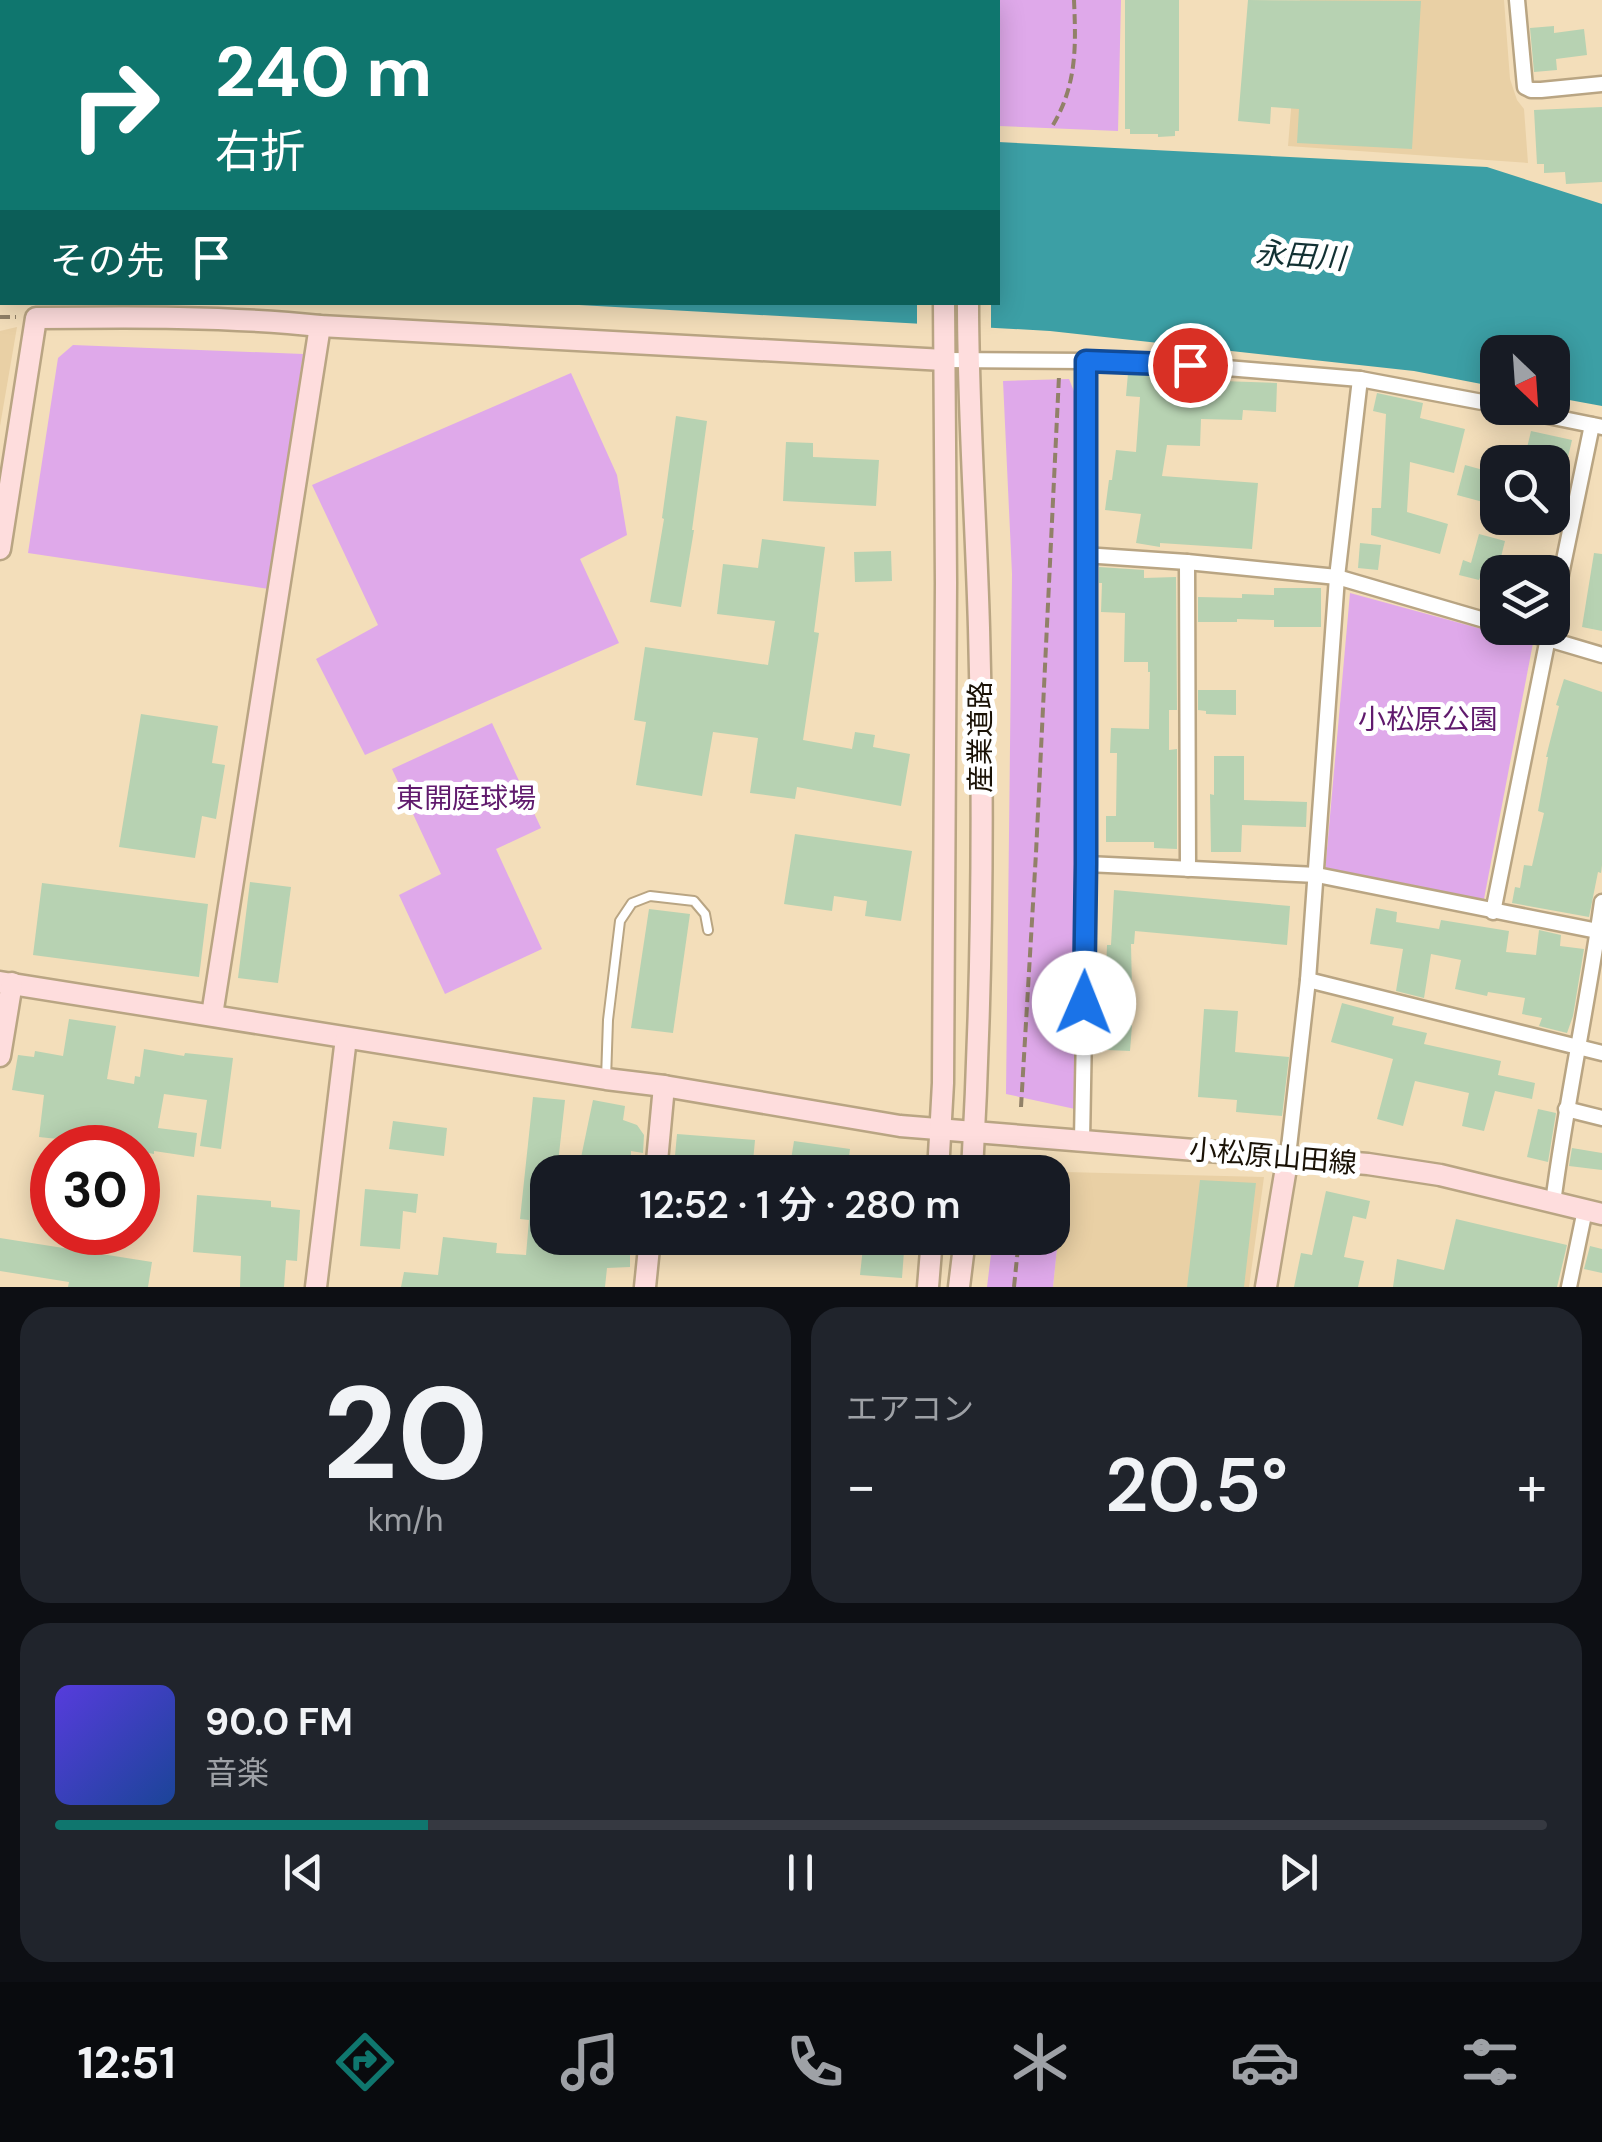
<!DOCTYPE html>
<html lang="ja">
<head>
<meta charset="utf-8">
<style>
  :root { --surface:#171b24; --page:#20242c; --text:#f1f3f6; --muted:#9ea1a6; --line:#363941; --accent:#0f766e }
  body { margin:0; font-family:"DM Sans","Noto Sans JP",sans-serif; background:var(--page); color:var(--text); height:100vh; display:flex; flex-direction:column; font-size:38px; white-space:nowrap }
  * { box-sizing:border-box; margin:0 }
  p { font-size:32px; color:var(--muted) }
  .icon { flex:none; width:55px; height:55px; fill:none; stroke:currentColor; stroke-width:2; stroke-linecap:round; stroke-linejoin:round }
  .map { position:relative; height:1287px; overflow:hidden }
  .drawer { display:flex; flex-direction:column; gap:20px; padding:20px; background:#0d0f14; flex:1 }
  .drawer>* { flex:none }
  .hud { position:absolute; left:0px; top:0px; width:1000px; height:305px; box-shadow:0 5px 25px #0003; background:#0f766e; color:#fff; overflow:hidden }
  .needle { width:65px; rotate:155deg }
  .controls { position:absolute; left:1480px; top:335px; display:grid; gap:20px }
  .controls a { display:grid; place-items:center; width:90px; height:90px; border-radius:20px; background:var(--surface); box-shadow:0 5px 25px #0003; font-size:50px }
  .speed { position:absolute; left:30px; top:1125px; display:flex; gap:20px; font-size:50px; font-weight:700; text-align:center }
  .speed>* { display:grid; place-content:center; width:130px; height:130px; border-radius:50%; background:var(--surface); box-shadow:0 5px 25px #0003; line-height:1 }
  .speed .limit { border:15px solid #d22; background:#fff; color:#111 }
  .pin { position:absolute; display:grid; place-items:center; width:85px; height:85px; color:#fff; margin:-42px; border:5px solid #fff; border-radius:50%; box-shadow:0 2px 10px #0007 }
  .me { position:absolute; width:110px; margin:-55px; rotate:1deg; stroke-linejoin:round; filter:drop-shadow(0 0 8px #0008) }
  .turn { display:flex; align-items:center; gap:35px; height:210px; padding:0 50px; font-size:45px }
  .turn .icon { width:130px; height:130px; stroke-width:2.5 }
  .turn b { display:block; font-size:70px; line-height:85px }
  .then { display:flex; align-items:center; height:95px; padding:0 50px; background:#0003; gap:20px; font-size:38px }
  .big { font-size:75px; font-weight:600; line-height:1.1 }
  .drawer .card { flex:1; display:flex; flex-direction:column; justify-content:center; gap:15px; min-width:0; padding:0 35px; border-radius:30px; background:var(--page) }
  .drawer .dial { align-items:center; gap:0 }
  .dial b { font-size:130px; line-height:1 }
  .song { display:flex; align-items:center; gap:30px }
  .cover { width:120px; height:120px; border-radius:15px; background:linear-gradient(135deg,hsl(250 70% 55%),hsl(220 70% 35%)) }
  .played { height:10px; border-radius:5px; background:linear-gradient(90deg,var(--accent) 25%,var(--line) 25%) }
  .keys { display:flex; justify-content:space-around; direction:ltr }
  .heat { display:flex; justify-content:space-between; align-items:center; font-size:55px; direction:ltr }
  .drawer .tiles { flex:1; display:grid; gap:20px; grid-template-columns:1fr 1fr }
  .card:last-child { grid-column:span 2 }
  .trip { position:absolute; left:530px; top:1155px; width:540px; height:100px; border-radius:30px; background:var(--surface); box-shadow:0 5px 25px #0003; font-weight:600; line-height:100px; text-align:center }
  .tab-bar { display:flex; height:160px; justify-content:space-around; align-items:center; background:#090b0e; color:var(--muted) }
  .tab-bar .icon { width:70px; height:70px }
  .tab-bar .on { color:var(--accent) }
  .tab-bar b { font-size:45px; color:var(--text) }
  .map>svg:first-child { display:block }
  .built { fill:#e9d0a5 }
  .green { fill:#dfa9ea }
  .water { fill:#3c9fa5 }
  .pier { fill:#f3deba }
  .building { fill:#b7d2b2 }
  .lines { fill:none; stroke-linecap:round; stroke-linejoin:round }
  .lane-casing { stroke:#b9a583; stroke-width:12 }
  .street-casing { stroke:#b9a583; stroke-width:19 }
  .secondary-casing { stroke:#b9a583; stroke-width:25 }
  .path { stroke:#918168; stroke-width:4; stroke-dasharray:10 5; stroke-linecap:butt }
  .lane { stroke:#fff; stroke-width:8 }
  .street { stroke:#fff; stroke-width:14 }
  .secondary { stroke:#fedddd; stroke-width:20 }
  .route-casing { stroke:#114b97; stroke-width:25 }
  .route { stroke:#1a73e8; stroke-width:18 }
  .labels { text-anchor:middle; stroke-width:10; stroke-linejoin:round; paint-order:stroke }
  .park-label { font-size:28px; fill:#601a6d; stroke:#fff }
  .street-label { font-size:28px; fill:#1a1206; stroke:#fff }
  .water-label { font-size:30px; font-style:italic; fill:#123133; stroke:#fff }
</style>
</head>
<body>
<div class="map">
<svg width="1602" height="1287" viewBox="0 0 1602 1287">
  <rect width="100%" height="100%" fill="#f3deba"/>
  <g class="built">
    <path d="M 1300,0 L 1504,0 L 1510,79 L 1517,100 L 1524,109 L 1528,163 L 1288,146 Z"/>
    <path d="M 17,327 L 0,426 L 0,331 Z"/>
    <path d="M 1065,1172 L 1264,1177 L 1249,1287 L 1053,1287 Z"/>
  </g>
  <g class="green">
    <path d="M 994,0 L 1121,0 L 1118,131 L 999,126 L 998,123 L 998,2 L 994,2 Z"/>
    <path d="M 73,345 L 303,354 L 269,589 L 28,553 L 58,358 Z"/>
    <path d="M 571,373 L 617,475 L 627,535 L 580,559 L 619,643 L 365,755 L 316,659 L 378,625 L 312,485 Z"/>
    <path d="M 1069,379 L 1078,401 L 1075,1109 L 1006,1094 L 1012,574 L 1003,381 Z"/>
    <path d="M 1350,593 L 1533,643 L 1484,899 L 1325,872 Z"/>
    <path d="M 492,723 L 541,828 L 496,849 L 542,949 L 445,994 L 399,895 L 441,874 L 392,769 Z"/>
    <path d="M 1002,1167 L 1065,1172 L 1053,1287 L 987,1287 L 993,1238 L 1052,1238 L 1052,1172 L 1002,1172 Z"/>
  </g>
  <g class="water">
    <path d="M 0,0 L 310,0 L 310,2 L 2,2 L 2,48 L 0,48 Z"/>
    <path d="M 0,59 L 2,60 L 2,296 L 0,296 Z"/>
    <path d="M 998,142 L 1487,167 L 1602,204 L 1602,406 L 1553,397 L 1552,352 L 1498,352 L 1497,387 L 1414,371 L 1050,331 L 543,303 L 998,302 Z"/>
  </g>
  <path class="pier" d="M 917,303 L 991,303 L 991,333 L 917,329 Z"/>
  <g class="building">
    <path d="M 1125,0 L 1179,0 L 1179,131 L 1175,131 L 1175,136 L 1158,137 L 1158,134 L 1130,134 L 1130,129 L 1125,129 Z"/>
    <path d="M 1248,0 L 1421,1 L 1412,149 L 1297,143 L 1299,109 L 1271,107 L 1270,124 L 1238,121 Z"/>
    <path d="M 1554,26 L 1554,33 L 1584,29 L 1587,55 L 1556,59 L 1557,70 L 1534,72 L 1530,28 Z"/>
    <path d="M 1602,107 L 1602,182 L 1566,184 L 1565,172 L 1544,173 L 1544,164 L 1537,164 L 1534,110 Z"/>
    <path d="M 1128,373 L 1172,375 L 1171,392 L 1194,380 L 1277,383 L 1276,412 L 1243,410 L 1242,420 L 1201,419 L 1200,446 L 1167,445 L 1162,476 L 1258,483 L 1252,549 L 1160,543 L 1160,547 L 1136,543 L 1141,514 L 1105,510 L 1109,480 L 1112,480 L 1116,450 L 1136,452 L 1140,397 L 1126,396 Z"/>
    <path d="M 1377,393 L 1423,403 L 1420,418 L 1465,429 L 1454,473 L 1410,462 L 1407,512 L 1448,524 L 1440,554 L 1371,535 L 1372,508 L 1381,508 L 1386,414 L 1373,411 Z"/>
    <path d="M 676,416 L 707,421 L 692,530 L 694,530 L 681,607 L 650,602 L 664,519 L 662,518 Z"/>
    <path d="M 1531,431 L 1572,440 L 1558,500 L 1552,500 L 1552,458 L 1526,452 Z"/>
    <path d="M 786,442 L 813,443 L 813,457 L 879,460 L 876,506 L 783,501 Z"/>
    <path d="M 1465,465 L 1498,474 L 1498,506 L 1457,495 Z"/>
    <path d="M 1479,534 L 1505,541 L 1496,577 L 1482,573 L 1479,580 L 1459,575 L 1463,560 L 1471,563 Z"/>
    <path d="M 762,539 L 825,547 L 814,632 L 819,633 L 803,740 L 852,749 L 855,732 L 875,735 L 873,747 L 910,754 L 901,806 L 797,787 L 795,799 L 750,793 L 758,738 L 713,732 L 702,796 L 636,785 L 646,722 L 634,720 L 645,647 L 768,665 L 775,621 L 717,614 L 723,564 L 758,568 Z"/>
    <path d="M 1360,543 L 1381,545 L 1378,570 L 1358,568 Z"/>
    <path d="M 891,551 L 892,581 L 855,582 L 854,552 Z"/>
    <path d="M 1594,553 L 1602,554 L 1602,631 L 1582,627 Z"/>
    <path d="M 1099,567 L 1144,570 L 1144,578 L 1176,577 L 1177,710 L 1169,710 L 1169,750 L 1177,749 L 1177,849 L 1154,848 L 1154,842 L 1106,842 L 1106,816 L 1116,816 L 1117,753 L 1110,753 L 1111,728 L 1149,729 L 1150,672 L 1148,672 L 1148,662 L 1124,662 L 1125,613 L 1101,612 L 1102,583 L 1099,583 Z"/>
    <path d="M 1274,588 L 1321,588 L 1321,627 L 1274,627 L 1274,620 L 1237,619 L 1237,622 L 1198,622 L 1198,597 L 1242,598 L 1242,594 L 1274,595 Z"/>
    <path d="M 1564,679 L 1602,692 L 1602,865 L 1601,873 L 1598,872 L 1589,917 L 1512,903 L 1515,887 L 1520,888 L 1524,865 L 1532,866 L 1544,813 L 1538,811 L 1548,757 L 1546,757 L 1559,706 L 1556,705 Z"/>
    <path d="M 1198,690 L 1236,690 L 1236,715 L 1206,714 L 1206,711 L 1198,710 Z"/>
    <path d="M 141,714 L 218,726 L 212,763 L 225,765 L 216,819 L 202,816 L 195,858 L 119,847 Z"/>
    <path d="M 1214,756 L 1244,756 L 1244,800 L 1307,802 L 1306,827 L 1242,825 L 1241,852 L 1211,852 L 1210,794 L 1214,795 Z"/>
    <path d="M 795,834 L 912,851 L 901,921 L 865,916 L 867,901 L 834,896 L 832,911 L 784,904 Z"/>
    <path d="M 250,882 L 291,887 L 278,983 L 238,978 Z"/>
    <path d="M 42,883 L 208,904 L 199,977 L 33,955 Z"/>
    <path d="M 1114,890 L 1290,906 L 1287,945 L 1135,931 L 1134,944 L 1131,944 L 1132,991 L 1111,992 L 1110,971 L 1106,971 L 1107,945 L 1111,945 Z"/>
    <path d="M 1376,908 L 1397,912 L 1396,922 L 1439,929 L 1441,920 L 1509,931 L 1506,952 L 1536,955 L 1539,930 L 1561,935 L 1560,946 L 1584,949 L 1573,1016 L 1567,1033 L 1539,1026 L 1542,1018 L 1522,1014 L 1525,998 L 1488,992 L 1487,996 L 1455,989 L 1461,960 L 1431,954 L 1424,998 L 1396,991 L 1403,949 L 1370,944 Z"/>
    <path d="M 649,909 L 690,914 L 673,1033 L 631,1028 Z"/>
    <path d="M 1342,1003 L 1394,1017 L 1392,1025 L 1427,1033 L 1424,1044 L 1501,1061 L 1498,1075 L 1535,1083 L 1532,1099 L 1495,1091 L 1484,1131 L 1462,1126 L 1469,1093 L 1415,1081 L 1403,1126 L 1377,1119 L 1393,1059 L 1331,1042 Z"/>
    <path d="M 1204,1009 L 1238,1011 L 1235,1052 L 1289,1057 L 1282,1116 L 1236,1112 L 1237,1100 L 1198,1097 Z"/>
    <path d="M 69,1019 L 116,1026 L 107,1079 L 134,1084 L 135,1076 L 140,1077 L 144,1049 L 184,1056 L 185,1053 L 233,1058 L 221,1149 L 200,1146 L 207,1100 L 164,1094 L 158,1128 L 197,1133 L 194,1157 L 154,1151 L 154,1154 L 138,1151 L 138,1148 L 119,1148 L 105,1144 L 39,1137 L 44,1095 L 12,1090 L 18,1055 L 34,1057 L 35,1051 L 63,1056 Z"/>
    <path d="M 1108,1024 L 1132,1025 L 1130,1051 L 1107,1050 Z"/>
    <path d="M 533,1097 L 565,1100 L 557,1172 L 548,1172 L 548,1238 L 594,1238 L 593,1245 L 630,1244 L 630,1267 L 607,1268 L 605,1287 L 401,1287 L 404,1272 L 438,1275 L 443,1237 L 497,1243 L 496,1253 L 526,1255 L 529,1220 L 520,1219 Z"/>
    <path d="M 593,1100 L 625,1106 L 623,1120 L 637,1125 L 644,1135 L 643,1153 L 631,1151 L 631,1172 L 578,1172 Z"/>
    <path d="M 1538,1109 L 1556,1113 L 1548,1162 L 1527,1157 Z"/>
    <path d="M 393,1121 L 447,1128 L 444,1156 L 389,1149 Z"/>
    <path d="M 677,1134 L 755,1140 L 752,1172 L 674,1167 Z"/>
    <path d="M 794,1141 L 850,1149 L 847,1172 L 789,1172 Z"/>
    <path d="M 1572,1148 L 1602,1153 L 1602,1170 L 1569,1166 Z"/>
    <path d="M 1200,1180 L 1256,1183 L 1244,1287 L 1187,1287 Z"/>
    <path d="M 365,1189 L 418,1194 L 416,1213 L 403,1211 L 400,1249 L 360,1246 Z"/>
    <path d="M 1326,1191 L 1370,1201 L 1366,1219 L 1353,1216 L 1344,1257 L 1364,1261 L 1358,1287 L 1294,1287 L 1301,1253 L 1312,1255 Z"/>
    <path d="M 197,1195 L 271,1201 L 271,1207 L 300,1210 L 297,1261 L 286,1260 L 284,1287 L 240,1287 L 241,1256 L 193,1252 Z"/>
    <path d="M 1456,1219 L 1567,1245 L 1557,1287 L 1393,1287 L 1397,1259 L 1444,1270 Z"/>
    <path d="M 0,1238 L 152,1262 L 148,1287 L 68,1287 L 69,1282 L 0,1271 Z"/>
    <path d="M 864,1238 L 905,1238 L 902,1278 L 860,1275 Z"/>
    <path d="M 1590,1246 L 1602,1249 L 1602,1273 L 1584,1269 Z"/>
  </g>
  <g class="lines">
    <defs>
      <path id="lane" d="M 606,1079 L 608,1020 L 620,921 L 632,903 L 650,896 L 694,901 L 705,914 L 708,930"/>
      <g id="street">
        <path d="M 1517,0 L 1525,87 L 1531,90 L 1541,90 L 1602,84"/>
        <path d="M 944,360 L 1086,361 L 1190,365 L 1360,379 L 1498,405"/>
        <path d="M 1509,408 L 1602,427"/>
        <path d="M 1084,555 L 1187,562 L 1337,577 L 1498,624"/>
        <path d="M 1187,562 L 1188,869"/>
        <path d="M 1552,618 L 1592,425"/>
        <path d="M 1511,628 L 1602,655"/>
        <path d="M 1087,864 L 1317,875 L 1602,932"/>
        <path d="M 1493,912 L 1550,628"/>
        <path d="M 1308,980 L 1602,1053"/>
        <path d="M 1566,1109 L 1602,1118"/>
        <path d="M 1082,1141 L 1087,864 L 1086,361"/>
        <path d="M 1288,1156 L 1308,980 L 1337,577 L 1360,379"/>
        <path d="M 1553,1203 C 1566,1102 1588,1003 1602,902"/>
        <path d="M 1569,1287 L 1585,1210"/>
      </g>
      <g id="secondary">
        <path d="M 942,2 L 942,0"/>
        <path d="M 970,2 L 970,0"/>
        <path d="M 968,302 C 968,411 976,519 979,628 C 984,809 982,992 972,1172"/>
        <path d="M 0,549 L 36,318 C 131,317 225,316 320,326 L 944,360"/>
        <path d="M 0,982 L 606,1079 L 664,1086 L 900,1126 L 1368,1164 L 1440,1175 L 1602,1214"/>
        <path d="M 212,1015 L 320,326"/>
        <path d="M 0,1056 L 12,983"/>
        <path d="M 656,1172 L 664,1086"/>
        <path d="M 938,1172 L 943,1083 L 946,583 L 944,302"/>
        <path d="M 316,1287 L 346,1038"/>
        <path d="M 645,1287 L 650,1238"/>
        <path d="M 928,1287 L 932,1238"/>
        <path d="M 959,1287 L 965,1238"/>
        <path d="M 1266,1287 L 1288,1156"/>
      </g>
    </defs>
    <use href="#lane" class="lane-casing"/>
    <use href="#street" class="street-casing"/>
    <use href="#secondary" class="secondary-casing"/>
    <g class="path">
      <path d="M 1053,125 C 1077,84 1076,46 1074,0"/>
      <path d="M 0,317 L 16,317"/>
      <path d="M 1021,1107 L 1036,853 L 1059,376"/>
      <path d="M 1004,1163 L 1011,1172"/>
      <path d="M 1014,1287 L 1019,1238"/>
    </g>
    <use href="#lane" class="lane"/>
    <use href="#street" class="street"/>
    <use href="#secondary" class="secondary"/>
  </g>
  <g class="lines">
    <defs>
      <path id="route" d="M 1084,1003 L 1086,864 L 1086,361 L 1190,365"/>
    </defs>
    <use href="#route" class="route-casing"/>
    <use href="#route" class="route"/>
  </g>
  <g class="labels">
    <g class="park-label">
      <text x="1428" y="729">小松原公園</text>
      <text x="466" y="808">東開庭球場</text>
    </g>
    <g class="street-label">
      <text transform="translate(980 737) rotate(-90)" y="10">産業道路</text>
      <text transform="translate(1273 1156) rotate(5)" y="10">小松原山田線</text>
    </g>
    <g class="water-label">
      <text transform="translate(1300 256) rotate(4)" y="10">永田川</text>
    </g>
  </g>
</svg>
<div class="controls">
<a><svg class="needle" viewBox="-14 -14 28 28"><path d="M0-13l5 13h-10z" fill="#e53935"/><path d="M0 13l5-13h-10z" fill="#9ea1a6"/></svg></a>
<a><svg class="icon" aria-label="search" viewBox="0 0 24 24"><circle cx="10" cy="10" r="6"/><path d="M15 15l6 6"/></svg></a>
<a><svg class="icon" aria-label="layers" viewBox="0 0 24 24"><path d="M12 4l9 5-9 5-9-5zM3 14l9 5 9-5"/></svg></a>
</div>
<div class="speed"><div class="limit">30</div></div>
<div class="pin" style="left:1190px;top:365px;background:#d93025"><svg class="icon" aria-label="arrive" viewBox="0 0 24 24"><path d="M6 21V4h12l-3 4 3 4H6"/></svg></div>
<svg class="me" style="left:1084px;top:1003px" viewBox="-20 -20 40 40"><circle r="19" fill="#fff"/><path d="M0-13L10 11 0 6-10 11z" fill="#1a73e8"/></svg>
<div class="trip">12:52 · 1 分 · 280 m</div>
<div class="hud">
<div class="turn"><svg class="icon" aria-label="right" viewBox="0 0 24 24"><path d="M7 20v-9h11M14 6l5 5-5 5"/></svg><div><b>240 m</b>右折</div></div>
<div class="then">その先<svg class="icon" aria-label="arrive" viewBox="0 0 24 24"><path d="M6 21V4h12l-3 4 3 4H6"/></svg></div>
</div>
</div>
<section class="drawer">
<div class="tiles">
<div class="card dial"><b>20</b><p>km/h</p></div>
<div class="card"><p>エアコン</p>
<div class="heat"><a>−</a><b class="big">20.5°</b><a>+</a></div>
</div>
<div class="card">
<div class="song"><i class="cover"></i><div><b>90.0 FM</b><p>音楽</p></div></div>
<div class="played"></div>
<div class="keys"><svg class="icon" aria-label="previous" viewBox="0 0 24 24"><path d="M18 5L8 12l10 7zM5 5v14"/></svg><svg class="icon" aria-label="pause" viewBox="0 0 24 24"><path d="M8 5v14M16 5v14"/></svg><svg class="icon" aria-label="next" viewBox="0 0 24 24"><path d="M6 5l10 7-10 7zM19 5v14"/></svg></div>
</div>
</div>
</section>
<nav class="tab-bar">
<b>12:51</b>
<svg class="icon on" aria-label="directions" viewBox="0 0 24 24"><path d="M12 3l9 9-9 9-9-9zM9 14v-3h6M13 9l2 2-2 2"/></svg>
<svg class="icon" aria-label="music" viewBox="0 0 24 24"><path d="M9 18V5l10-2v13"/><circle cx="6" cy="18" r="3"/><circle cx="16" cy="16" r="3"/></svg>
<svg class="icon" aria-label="phone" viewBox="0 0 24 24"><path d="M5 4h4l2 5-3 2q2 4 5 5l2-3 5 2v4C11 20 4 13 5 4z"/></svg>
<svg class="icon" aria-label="climate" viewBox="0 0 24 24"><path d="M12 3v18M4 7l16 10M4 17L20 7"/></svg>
<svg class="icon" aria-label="car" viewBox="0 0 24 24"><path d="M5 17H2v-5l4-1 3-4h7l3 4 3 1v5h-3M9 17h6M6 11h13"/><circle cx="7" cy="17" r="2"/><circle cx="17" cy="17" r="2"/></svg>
<svg class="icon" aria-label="filters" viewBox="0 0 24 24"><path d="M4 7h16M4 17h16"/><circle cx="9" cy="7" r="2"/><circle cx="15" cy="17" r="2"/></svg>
</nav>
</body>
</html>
